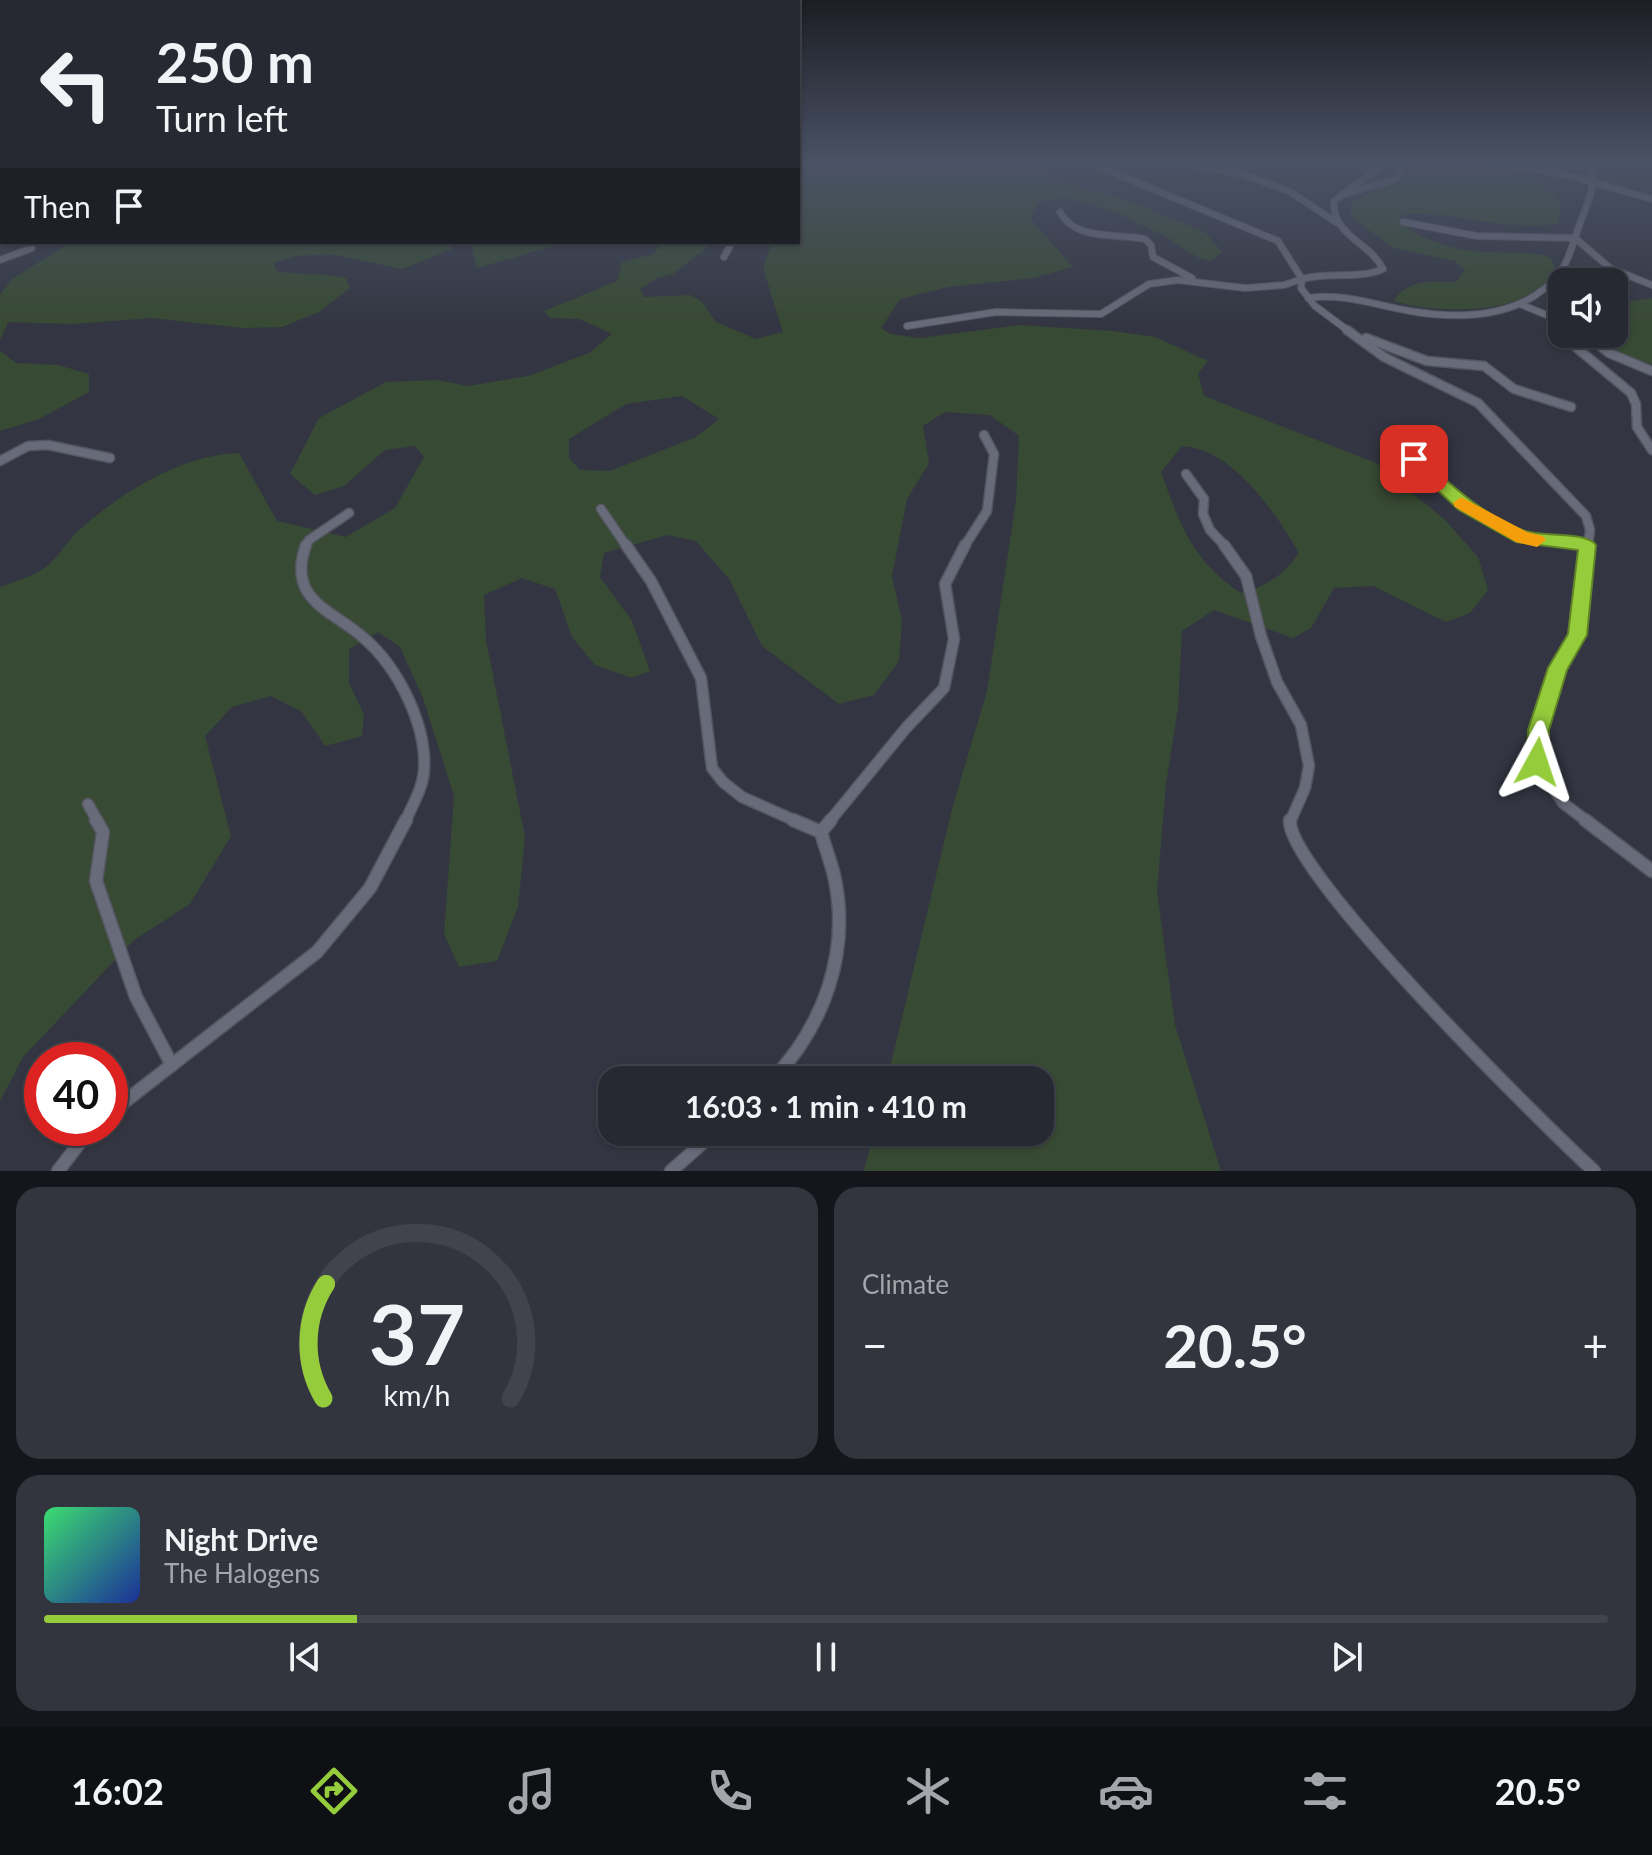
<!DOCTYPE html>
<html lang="en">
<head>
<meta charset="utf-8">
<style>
  :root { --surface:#262832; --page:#32343e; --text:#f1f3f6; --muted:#a4a6ac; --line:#42444d; --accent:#95cc3b }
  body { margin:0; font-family:Lato,sans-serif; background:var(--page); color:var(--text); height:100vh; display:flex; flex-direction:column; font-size:30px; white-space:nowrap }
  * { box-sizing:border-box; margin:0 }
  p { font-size:26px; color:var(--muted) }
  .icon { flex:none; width:44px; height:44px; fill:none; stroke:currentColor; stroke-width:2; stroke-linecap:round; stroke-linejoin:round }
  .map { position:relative; height:1171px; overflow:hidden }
  .drawer { display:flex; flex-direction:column; gap:16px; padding:16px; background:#15161c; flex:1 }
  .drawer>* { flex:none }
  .top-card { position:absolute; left:0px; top:0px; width:800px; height:244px; box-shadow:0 2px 6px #0004,0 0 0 2px var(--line); background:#262832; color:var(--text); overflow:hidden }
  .buttons { position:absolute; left:1548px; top:268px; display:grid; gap:16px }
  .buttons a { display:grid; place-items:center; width:80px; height:80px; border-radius:16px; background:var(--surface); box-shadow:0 2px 6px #0004,0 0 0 2px var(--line); font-size:40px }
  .speed { position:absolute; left:24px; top:1042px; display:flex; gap:16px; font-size:40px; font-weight:700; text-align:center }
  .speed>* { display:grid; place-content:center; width:104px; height:104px; border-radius:50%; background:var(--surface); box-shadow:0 2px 6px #0004,0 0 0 2px var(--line); line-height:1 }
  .speed .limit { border:12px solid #d22; background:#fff; color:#111 }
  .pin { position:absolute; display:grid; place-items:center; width:68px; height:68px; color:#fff; margin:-34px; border-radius:16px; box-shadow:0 4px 12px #0006 }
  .me { position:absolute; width:88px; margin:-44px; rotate:5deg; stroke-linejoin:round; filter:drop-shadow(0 0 6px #0008) }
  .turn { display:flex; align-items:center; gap:28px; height:168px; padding:0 24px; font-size:36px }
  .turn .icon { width:104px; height:104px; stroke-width:2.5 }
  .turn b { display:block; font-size:56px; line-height:68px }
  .then { display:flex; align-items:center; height:76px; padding:0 24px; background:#0003; gap:16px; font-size:30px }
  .big { font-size:60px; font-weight:700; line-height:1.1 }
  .drawer .card { flex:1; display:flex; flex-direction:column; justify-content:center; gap:12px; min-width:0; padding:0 28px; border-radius:24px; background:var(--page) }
  .drawer .dial { align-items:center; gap:0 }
  .dial svg { height:208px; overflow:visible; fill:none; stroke:var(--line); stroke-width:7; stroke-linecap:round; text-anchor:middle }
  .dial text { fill:var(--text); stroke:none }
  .song { display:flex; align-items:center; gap:24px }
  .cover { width:96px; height:96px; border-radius:12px; background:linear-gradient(135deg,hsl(140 70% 55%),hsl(230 70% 35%)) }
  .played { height:8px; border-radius:4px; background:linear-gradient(90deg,var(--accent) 20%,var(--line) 20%) }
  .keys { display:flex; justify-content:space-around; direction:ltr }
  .heat { display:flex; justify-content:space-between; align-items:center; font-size:44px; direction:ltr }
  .drawer .tiles { flex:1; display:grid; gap:16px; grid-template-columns:1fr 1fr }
  .card:last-child { grid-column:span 2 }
  .trip { position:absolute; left:598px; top:1066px; width:456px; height:80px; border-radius:24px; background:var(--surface); box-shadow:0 2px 6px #0004,0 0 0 2px var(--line); font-weight:700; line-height:80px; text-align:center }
  .tabs { display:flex; height:128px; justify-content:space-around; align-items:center; background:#0f1014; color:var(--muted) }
  .tabs .icon { width:56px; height:56px }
  .tabs .selected { color:var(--accent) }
  .tabs b { font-size:36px; color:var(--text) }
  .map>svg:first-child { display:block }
  .green { fill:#374a33; fill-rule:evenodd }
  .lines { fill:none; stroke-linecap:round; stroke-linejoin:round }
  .minor-far3-casing { stroke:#53555f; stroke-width:8 }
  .minor-far2-casing { stroke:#53555f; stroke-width:11 }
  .minor-far1-casing { stroke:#53555f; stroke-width:13 }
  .minor-casing { stroke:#53555f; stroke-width:15 }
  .minor-far3 { stroke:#686b79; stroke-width:6 }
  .minor-far2 { stroke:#686b79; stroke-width:8 }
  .minor-far1 { stroke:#686b79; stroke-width:10 }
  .minor { stroke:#686b79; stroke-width:12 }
  .route { fill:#95cc3b; stroke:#618526; stroke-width:2 }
  .slow { fill:#f59e0b }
</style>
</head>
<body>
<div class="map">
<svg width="1652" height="1171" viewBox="0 0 1652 1171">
  <rect width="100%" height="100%" fill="#333642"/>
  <g class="green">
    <path d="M 798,162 L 1034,162 L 1054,181 L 1117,196 L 1205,232 L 1222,252 L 1211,261 L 1197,257 L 1165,236 L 1112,211 L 1065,197 L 1039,202 L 1030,218 L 1073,267 L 1033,278 L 948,287 L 900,299 L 881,328 L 890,334 L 920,338 L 1020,325 L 1113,331 L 1155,337 L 1208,361 L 1198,373 L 1204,396 L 1376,463 L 1445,520 L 1478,557 L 1488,590 L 1470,613 L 1446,622 L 1373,586 L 1334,588 L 1311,628 L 1293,638 L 1214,610 L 1182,631 L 1178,708 L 1166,784 L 1157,891 L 1175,1025 L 1221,1171 L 864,1171 L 874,1132 L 1040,1132 L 1040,1080 L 887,1080 L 952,809 L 987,691 L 1016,501 L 1019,436 L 990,415 L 945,412 L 923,426 L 929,463 L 907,499 L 892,576 L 902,621 L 899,661 L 874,695 L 839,704 L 762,646 L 729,579 L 696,541 L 667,535 L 604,553 L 600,577 L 632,621 L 650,671 L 632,678 L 595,665 L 572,637 L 555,589 L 522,578 L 484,595 L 486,640 L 525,837 L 518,907 L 497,961 L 459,967 L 444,934 L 454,796 L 423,698 L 400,647 L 378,632 L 349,649 L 349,683 L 364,715 L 362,736 L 325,746 L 302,712 L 271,696 L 232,707 L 205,736 L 231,836 L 190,904 L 134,940 L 23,1057 L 0,1101 L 0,587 C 13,582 28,578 40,571 C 56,562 66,542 79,530 C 122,492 181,455 239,453 L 277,521 L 346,537 L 395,508 L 424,457 L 415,446 L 385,450 L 344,486 L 315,495 L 290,474 L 319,418 L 386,382 L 437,380 L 468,386 L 528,376 L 589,353 L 612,334 L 580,319 L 550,318 L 544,311 L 617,281 L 622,262 L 654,254 L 662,242 L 714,242 L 673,274 L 657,278 L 640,289 L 644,297 L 691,295 L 702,302 L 716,322 L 756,339 L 783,332 L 763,268 L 772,242 L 798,242 ZM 682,396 L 719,419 L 696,437 L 610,471 L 580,470 L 569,458 L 569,439 L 626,404 ZM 1182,446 C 1233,449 1275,512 1299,553 C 1285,574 1266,587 1241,593 C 1192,561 1180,524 1161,472 Z"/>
    <path d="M 1404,162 C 1462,162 1519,153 1560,201 L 1559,223 C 1508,233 1456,211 1404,214 L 1398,221 C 1422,241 1456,251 1488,252 C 1509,254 1530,250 1551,258 L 1556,270 C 1551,276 1545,283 1539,288 C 1507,315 1432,313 1394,301 C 1407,278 1433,282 1456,282 L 1465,270 L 1455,261 L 1394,248 L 1351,217 L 1351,201 L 1407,177 Z"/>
    <path d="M 71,242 L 449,242 L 452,249 L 402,269 L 331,254 L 294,256 L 274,263 L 276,271 C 300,276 323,272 346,278 L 350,288 L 319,312 L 282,327 L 244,328 L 151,318 L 72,324 L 8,322 L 0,340 L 0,295 L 12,279 Z"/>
    <path d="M 471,242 L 568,242 L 477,268 Z"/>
    <path d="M 1652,298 L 1652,364 L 1621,355 L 1598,334 L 1614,334 L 1614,304 Z"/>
    <path d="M 0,351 L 16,363 L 58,365 L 89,374 L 89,392 L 39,419 L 0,431 Z"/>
  </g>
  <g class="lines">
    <defs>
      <g id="minor-far3">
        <path d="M 1176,162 L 1239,173 L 1289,191 L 1336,222"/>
        <path d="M 1489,162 L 1560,173 L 1652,199"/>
        <path d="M 1556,164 L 1593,167"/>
        <path d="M 1345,194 L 1396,179 L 1401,169 L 1398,162"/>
        <path d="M 1060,212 C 1075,241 1117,233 1145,239 L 1151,245 L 1153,257 L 1192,278"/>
        <path d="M 1403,222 L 1477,236 L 1575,238 L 1610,268 L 1652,285"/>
        <path d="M 724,257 L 732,242"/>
        <path d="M 0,260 L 32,248"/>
        <path d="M 1308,298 C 1345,293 1374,305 1410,311 C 1462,320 1527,318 1561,271 C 1569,260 1572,245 1577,232 C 1584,209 1599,187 1590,162"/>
        <path d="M 1520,304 L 1559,320"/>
        <path d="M 1557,319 L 1563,332"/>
        <path d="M 907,326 L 996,312 L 1101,314 L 1149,284 L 1178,280 L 1245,288 L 1284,285 L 1302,279 L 1278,241 L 1088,162"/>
        <path d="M 1350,332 L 1315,306 L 1301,288 L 1302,279 C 1329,271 1357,280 1383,269 C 1369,241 1332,236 1334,201 L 1376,170 L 1368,162"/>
      </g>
      <g id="minor-far2">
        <path d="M 1347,330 L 1384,357 L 1478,403 L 1586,516 L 1590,530 L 1588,547"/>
        <path d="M 1561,330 L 1578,349 L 1631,393 L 1636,404 L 1637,427 L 1652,450"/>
        <path d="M 1585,334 L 1609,353 L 1652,371"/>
        <path d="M 1366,338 L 1427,361 L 1484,366 L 1514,389 L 1571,407"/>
        <path d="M 1414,459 L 1465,506 L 1522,537 L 1587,545"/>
        <path d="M 0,461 L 28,446 L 48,445 L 110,458"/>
        <path d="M 1186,474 L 1204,499 L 1203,514 L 1210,530 L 1226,547"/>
        <path d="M 601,509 L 627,547"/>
        <path d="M 305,547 L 309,540 L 349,513"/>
        <path d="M 964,547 L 987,511 L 994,454 L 984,435"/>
      </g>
      <g id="minor-far1">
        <path d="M 306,545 C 286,601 333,610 365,639 C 398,668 427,725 424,770 C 423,788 412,806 405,822"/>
        <path d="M 626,545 L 651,581 L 701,678 L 712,768 L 723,782 L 742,797 L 798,822"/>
        <path d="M 1224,545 L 1246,576 L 1261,636 L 1277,682 L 1301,725 L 1309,766 L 1305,788 L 1290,822"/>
        <path d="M 88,804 L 98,822"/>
        <path d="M 829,822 L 906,728 L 944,688 L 954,639 L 945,584 L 965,545"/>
        <path d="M 1588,822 L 1563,803 L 1537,762 L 1538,730 L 1557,668 L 1578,635 L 1588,545"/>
      </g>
      <g id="minor">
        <path d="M 96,820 L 103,832 L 96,881 L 136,997 L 172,1065"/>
        <path d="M 793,820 L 821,832"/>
        <path d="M 1290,820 C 1285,870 1546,1127 1594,1171"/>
        <path d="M 1585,820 L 1652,871"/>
        <path d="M 772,1080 C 823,1027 850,954 835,880 C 832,864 825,848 821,832 L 831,820"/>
        <path d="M 110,1113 L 317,952 L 370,888 L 406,820"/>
        <path d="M 58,1171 L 91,1128"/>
        <path d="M 671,1171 L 715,1132"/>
      </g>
    </defs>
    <use href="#minor-far3" class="minor-far3-casing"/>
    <use href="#minor-far2" class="minor-far2-casing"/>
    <use href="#minor-far1" class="minor-far1-casing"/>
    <use href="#minor" class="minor-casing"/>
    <use href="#minor-far3" class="minor-far3"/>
    <use href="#minor-far2" class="minor-far2"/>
    <use href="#minor-far1" class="minor-far1"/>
    <use href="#minor" class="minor"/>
  </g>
  <linearGradient id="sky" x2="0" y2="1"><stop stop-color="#1c1e24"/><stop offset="0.5" stop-color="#4a5265"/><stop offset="1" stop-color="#4a5265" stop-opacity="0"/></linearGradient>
  <rect width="1652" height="326" fill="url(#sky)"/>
  <path class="route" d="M 1414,454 L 1419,456 C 1451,484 1483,516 1525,531 C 1542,537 1586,531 1596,545 L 1587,635 L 1567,670 L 1549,730 L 1548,762 L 1545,768 L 1537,771 L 1530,768 L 1527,762 L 1528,730 L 1548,668 L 1568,634 L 1578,550 L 1516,542 L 1459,510 L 1408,463 L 1408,456 Z"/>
  <path class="slow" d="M 1461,497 L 1527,532 L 1543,536 L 1546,540 L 1537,547 L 1516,542 L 1455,507 L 1453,503 Z"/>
</svg>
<div class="buttons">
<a><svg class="icon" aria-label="sound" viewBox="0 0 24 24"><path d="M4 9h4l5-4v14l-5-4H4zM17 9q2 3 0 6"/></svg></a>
</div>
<div class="speed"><div class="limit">40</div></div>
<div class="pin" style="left:1414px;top:459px;background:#d93025"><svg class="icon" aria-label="arrive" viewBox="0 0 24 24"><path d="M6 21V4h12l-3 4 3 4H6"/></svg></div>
<svg class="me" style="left:1537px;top:762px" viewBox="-20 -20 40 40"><path d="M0-17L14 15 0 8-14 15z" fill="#95cc3b" stroke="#fff" stroke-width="4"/></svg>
<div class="trip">16:03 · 1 min · 410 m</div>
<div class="top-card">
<div class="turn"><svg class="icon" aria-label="left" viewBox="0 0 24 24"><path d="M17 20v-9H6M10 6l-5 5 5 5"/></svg><div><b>250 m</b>Turn left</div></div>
<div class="then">Then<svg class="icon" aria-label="arrive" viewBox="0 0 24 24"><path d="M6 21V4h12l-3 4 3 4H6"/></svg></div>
</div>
</div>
<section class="drawer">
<div class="tiles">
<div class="card dial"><svg viewBox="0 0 100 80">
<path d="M14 69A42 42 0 1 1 86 69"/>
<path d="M14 69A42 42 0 0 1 15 25" stroke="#95cc3b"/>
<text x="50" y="56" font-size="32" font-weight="700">37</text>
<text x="50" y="72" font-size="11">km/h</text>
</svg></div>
<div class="card"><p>Climate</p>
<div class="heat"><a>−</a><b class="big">20.5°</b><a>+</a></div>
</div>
<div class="card">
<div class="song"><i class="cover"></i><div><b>Night Drive</b><p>The Halogens</p></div></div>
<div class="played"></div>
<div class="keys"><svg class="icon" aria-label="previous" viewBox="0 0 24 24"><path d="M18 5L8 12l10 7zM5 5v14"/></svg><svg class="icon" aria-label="pause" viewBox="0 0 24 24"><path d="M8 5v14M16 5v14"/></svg><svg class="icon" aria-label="next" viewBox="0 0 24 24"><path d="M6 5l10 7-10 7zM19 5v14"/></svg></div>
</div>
</div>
</section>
<nav class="tabs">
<b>16:02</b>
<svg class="icon selected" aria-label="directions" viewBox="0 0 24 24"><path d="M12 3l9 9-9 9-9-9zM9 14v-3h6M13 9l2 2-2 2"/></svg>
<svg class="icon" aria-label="music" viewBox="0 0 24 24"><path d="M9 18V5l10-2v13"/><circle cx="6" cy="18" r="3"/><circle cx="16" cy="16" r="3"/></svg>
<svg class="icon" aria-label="phone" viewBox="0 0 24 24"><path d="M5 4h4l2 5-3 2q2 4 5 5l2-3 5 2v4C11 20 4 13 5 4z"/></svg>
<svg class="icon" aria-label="climate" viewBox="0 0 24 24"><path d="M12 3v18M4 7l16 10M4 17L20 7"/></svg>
<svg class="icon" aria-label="car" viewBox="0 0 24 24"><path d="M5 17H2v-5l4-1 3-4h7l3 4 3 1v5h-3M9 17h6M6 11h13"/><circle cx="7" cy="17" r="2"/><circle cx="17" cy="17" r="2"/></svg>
<svg class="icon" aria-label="filters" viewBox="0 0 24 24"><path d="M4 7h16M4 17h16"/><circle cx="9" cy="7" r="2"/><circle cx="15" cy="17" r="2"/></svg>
<b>20.5°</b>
</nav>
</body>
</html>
